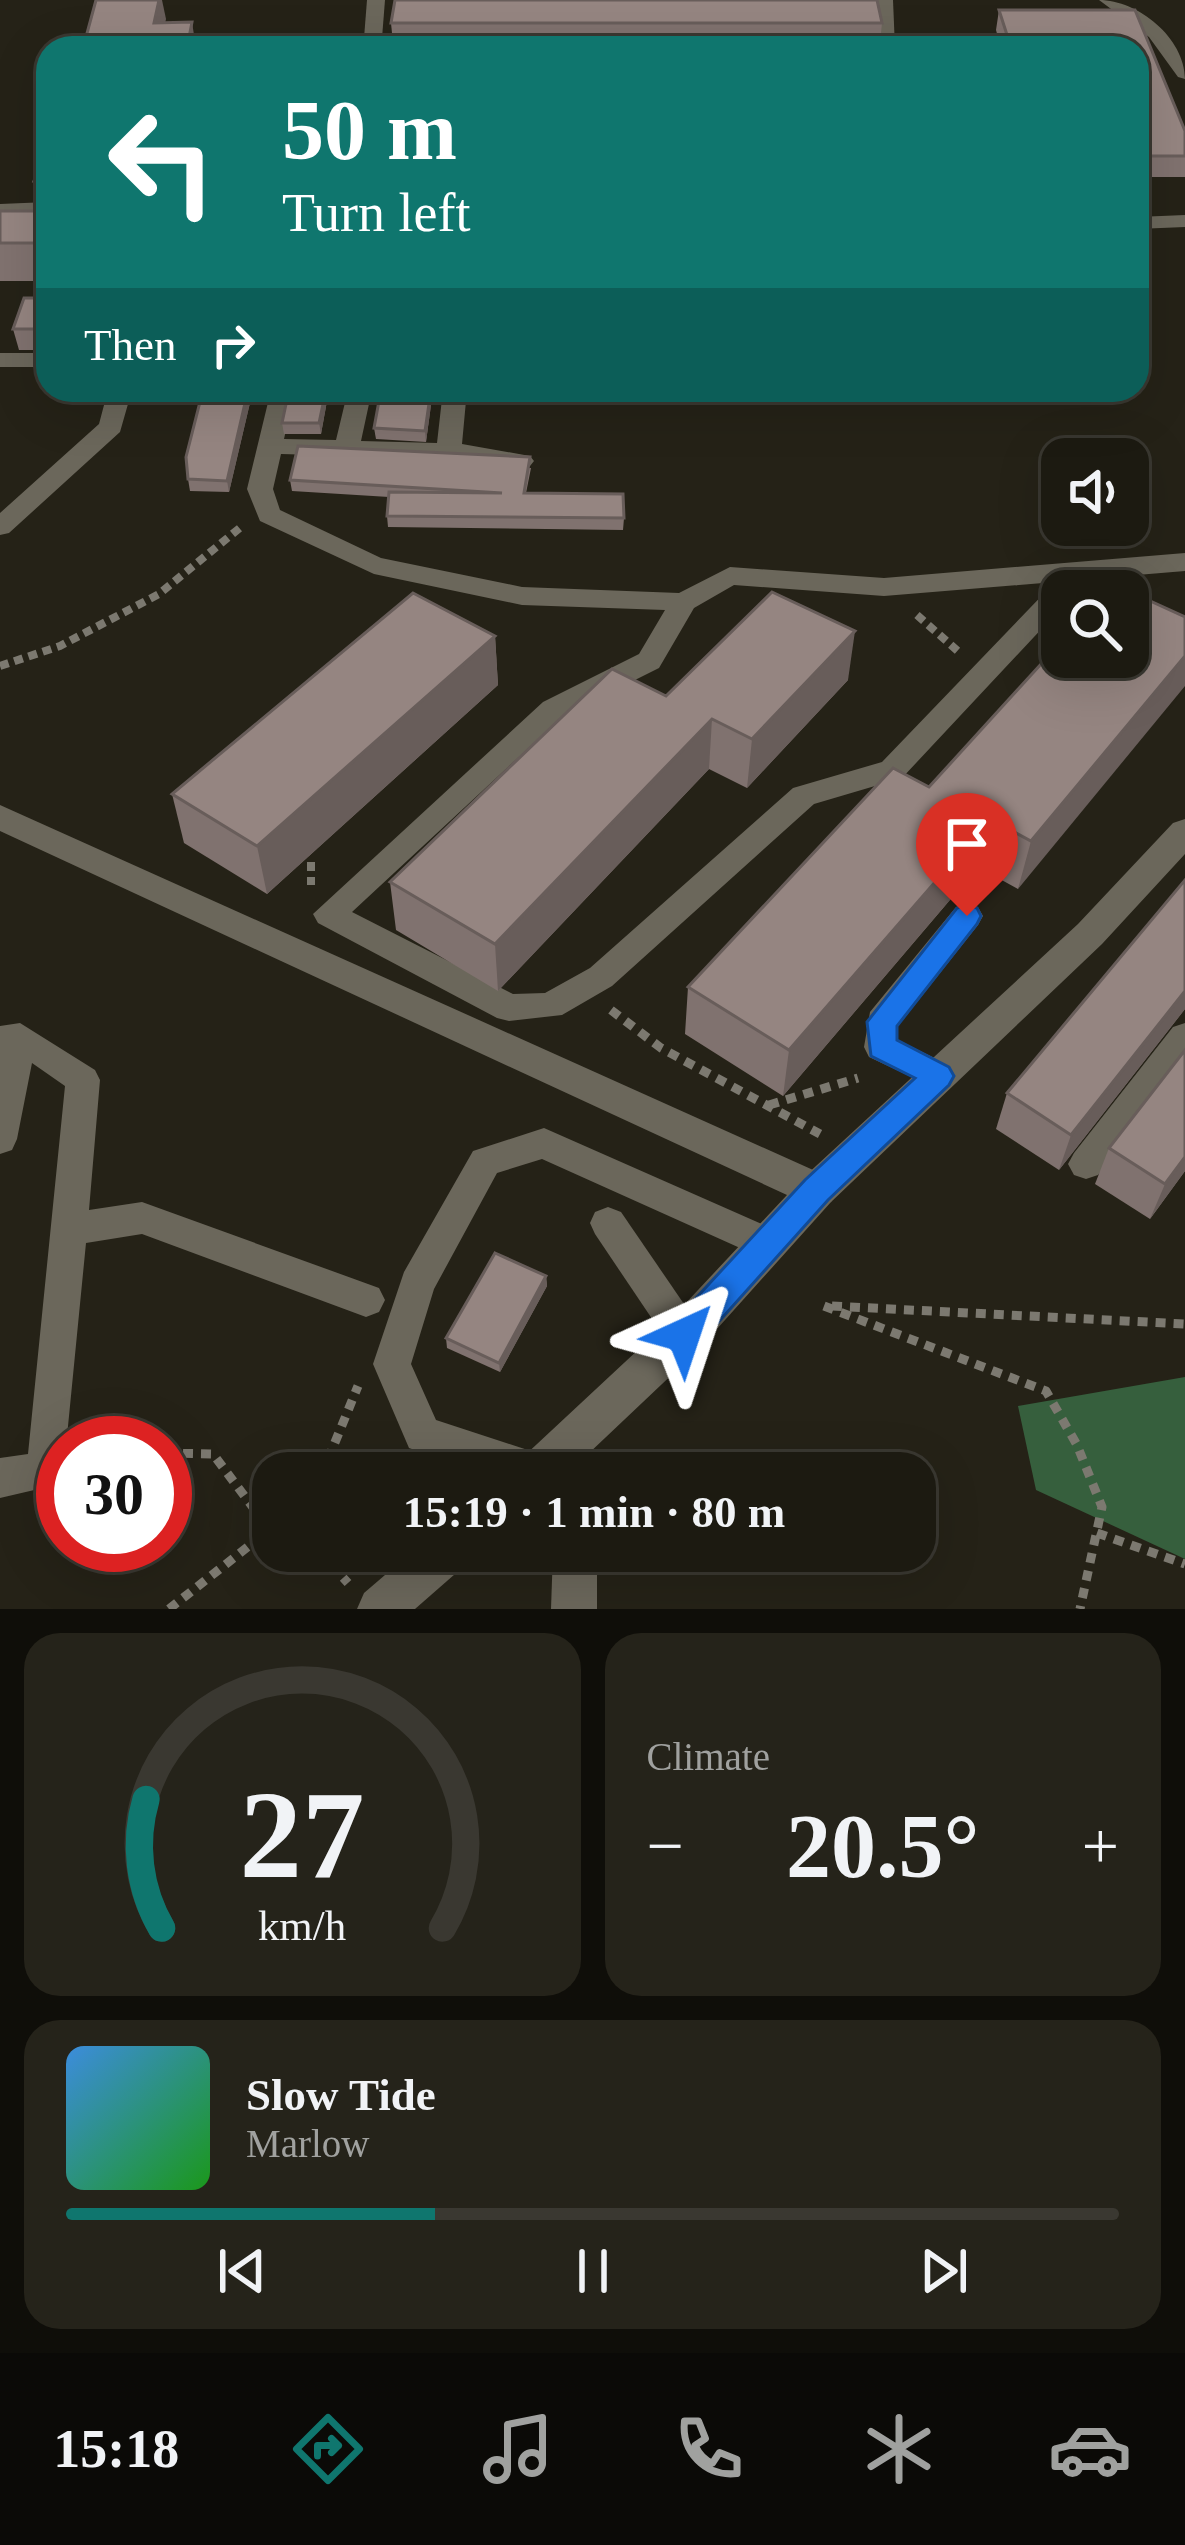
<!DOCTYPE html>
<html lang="en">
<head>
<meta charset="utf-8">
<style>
  :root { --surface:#1c1a11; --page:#25231a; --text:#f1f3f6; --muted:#a0a19f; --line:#3a3831; --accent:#0f766e }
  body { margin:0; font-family:"Times New Roman",serif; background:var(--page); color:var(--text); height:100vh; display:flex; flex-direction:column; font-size:45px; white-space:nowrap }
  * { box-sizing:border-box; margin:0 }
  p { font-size:39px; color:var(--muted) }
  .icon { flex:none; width:66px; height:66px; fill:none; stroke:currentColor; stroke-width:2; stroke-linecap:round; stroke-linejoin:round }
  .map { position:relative; height:1609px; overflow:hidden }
  .details { display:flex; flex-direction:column; gap:24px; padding:24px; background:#0f0e09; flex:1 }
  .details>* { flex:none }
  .guide { position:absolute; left:36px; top:36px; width:1113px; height:366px; border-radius:36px; box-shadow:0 12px 48px #0002,0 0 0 3px var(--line); background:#0f766e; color:#fff; overflow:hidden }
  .buttons { position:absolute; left:1041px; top:438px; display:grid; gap:24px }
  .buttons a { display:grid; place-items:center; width:108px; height:108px; border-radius:24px; background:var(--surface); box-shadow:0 12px 48px #0002,0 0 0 3px var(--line); font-size:60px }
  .speed { position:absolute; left:36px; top:1416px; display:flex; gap:24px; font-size:60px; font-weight:700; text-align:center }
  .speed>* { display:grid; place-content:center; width:156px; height:156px; border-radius:50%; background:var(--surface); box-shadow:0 12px 48px #0002,0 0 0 3px var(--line); line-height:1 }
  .speed .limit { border:18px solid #d22; background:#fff; color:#111 }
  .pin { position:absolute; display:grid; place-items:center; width:102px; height:102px; color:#fff; margin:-123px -51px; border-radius:50% 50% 50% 0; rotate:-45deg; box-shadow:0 0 12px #0007 }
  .pin .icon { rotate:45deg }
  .me { position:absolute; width:132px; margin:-66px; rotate:42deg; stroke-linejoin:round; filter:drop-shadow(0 0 9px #0008) }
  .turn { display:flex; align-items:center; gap:42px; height:252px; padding:0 48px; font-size:54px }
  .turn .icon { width:156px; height:156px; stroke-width:2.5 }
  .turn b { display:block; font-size:84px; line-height:102px }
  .then { display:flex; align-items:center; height:114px; padding:0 48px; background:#0003; gap:24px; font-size:45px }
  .big { font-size:90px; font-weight:600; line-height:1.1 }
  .details .card { flex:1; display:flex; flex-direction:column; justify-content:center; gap:18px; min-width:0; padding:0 42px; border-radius:36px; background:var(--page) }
  .details .dial { align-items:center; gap:0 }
  .dial svg { height:312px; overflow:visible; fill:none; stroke:var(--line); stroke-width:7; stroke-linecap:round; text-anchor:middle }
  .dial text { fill:var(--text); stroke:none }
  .song { display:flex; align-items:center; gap:36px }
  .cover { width:144px; height:144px; border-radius:18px; background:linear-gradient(135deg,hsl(210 70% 55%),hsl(120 70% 35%)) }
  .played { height:12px; border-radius:6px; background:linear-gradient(90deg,var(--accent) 35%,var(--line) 35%) }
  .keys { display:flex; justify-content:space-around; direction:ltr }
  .heat { display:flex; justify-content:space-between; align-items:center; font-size:66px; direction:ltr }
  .details .tiles { flex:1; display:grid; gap:24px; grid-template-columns:1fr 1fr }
  .card:last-child { grid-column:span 2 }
  .trip { position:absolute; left:252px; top:1452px; width:684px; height:120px; border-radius:36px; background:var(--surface); box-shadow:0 12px 48px #0002,0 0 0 3px var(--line); font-weight:600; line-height:120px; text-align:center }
  .tabs { display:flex; height:192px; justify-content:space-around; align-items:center; background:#0b0a07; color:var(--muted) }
  .tabs .icon { width:84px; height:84px }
  .tabs .active { color:var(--accent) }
  .tabs b { font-size:54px; color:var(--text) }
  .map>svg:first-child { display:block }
  .forest { fill:#365f3d }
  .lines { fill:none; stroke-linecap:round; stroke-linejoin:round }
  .path-far1 { stroke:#7c7970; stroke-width:8; stroke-dasharray:9 6; stroke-linecap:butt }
  .path { stroke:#7c7970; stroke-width:9; stroke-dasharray:10 8; stroke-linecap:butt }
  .service { fill:#6b675b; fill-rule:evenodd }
  .minor { fill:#6b675b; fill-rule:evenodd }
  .tertiary { fill:#6b675b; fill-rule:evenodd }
  .wall { fill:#80726f }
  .shaded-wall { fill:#685d5a }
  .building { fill:#958581; stroke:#685d5a; stroke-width:3 }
  .route { fill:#1a73e8; stroke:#114b97; stroke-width:3 }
</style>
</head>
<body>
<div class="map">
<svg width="1185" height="1609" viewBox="0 0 1185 1609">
  <rect width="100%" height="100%" fill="#252217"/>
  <path class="forest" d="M 1185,1377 L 1185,1559 L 1036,1490 L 1018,1406 Z"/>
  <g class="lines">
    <g class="path-far1">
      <path d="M 917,615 L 960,653"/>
      <path d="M 0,666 L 60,646 L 159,594 L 241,527"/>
      <path d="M 311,862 L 311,885"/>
    </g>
    <g class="path">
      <path d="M 611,1010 L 661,1048 L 820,1134"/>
      <path d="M 769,1105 L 858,1078"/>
      <path d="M 824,1306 L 1046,1391 L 1077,1445 L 1102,1507 L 1080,1609"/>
      <path d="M 832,1306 L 1185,1324"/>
      <path d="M 165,1453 L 213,1454 L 273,1534"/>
      <path d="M 316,1473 L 329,1457 L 358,1386"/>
      <path d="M 1097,1533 L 1185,1564"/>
      <path d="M 319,1551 L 348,1583"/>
      <path d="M 169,1609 L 273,1527"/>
    </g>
    <g class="service">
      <path d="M 367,0 L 385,0 L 382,38 L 373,44 L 364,38 Z"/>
      <path d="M 875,0 L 893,0 L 895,48 L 877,48 Z"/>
      <path d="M 1099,0 C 1138,0 1185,38 1185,79 L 1178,77 L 1149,37 Z"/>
      <path d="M 48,202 L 48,214 L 0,216 L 0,204 Z"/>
      <path d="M 1185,215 L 1185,227 L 1137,229 L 1137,217 Z"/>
      <rect x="0" y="353" width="48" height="14"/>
      <path d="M 108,390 L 132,390 L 120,432 L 9,533 L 0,535 L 0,513 L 99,424 Z"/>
      <path d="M 271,390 L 295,390 L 284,439 L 336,440 L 348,390 L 372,390 L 361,441 L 437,443 L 443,390 L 467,390 L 462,444 L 530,456 L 534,461 L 530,466 L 460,459 L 281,454 L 273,489 L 280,510 L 381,558 L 522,587 L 679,593 L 730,567 L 884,578 L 1185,553 L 1185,571 L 1089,579 L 1077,591 L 1062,591 L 1062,607 L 902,778 L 814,804 L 612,986 L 562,1015 L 509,1021 L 497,1018 L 318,923 L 313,914 L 543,702 L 639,654 L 665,610 L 522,605 L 374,574 L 260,521 L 247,489 ZM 1055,582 L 882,762 L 793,788 L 590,968 L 545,993 L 513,994 L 352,912 L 563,716 L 659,668 L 694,608 L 734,585 L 884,596 Z"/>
      <path d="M 967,904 L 978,907 L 983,916 L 978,925 L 898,1026 L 898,1040 L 951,1066 L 956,1076 L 951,1086 L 939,1090 L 869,1057 L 864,1047 L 870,1012 L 956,907 Z"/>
      <path d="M 20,1023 L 95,1070 L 100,1080 L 89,1210 L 142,1202 L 379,1288 L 385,1300 L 379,1312 L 366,1317 L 142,1234 L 86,1243 L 63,1477 L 60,1484 L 0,1498 L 0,1458 L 28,1454 L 65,1086 L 32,1063 L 17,1139 L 12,1150 L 0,1154 L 0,1026 Z"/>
      <path d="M 1185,1023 L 1185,1062 L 1098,1175 L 1086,1179 L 1074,1175 L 1068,1164 L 1074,1153 L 1173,1027 Z"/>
      <path d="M 544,1128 L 780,1232 L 785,1244 L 780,1256 L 767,1260 L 542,1159 L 497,1173 L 434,1289 L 411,1364 L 436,1420 L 552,1458 L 558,1472 L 481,1473 L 409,1448 L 373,1364 L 404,1272 L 473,1151 Z"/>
      <path d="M 608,1207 L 621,1212 L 697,1323 L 703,1335 L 697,1347 L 684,1353 L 671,1347 L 595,1234 L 590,1223 L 595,1212 Z"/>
    </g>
    <g class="minor">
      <path d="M 0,805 L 831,1178 L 837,1190 L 831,1202 L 699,1349 L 568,1473 L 515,1473 L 522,1458 L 669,1321 L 787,1195 L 0,831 Z"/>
      <path d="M 413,1551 L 469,1551 L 463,1567 L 415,1609 L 357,1609 L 364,1593 Z"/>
      <path d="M 553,1551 L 597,1551 L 597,1609 L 551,1609 Z"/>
    </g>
    <path class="tertiary" d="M 1185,819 L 1185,854 L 1102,944 L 831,1202 L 817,1207 L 803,1202 L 797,1190 L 803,1178 L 1078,924 L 1173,823 Z"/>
  </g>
  <g class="wall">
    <path d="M 999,10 L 1135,10 L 1185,131 L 1185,177 L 1137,177 L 1137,48 L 1001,48 L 996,30 Z"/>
    <path d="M 391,23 L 882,23 L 880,43 L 393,43 Z"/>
    <path d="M 48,151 L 48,202 L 39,202 L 34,181 Z"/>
    <rect x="0" y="211" width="48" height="70"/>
    <path d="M 48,298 L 48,350 L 19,350 L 13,329 Z"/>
    <path d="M 203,390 L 253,390 L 229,492 L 190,491 L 188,479 Z"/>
    <path d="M 329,390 L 321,434 L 284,434 L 282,423 Z"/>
    <path d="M 433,390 L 426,442 L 376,439 L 374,428 Z"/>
    <path d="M 788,390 L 857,390 L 857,395 Z"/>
    <path d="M 531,468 L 526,493 L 624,518 L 623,530 L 388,527 L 387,516 L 389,497 L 292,491 L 290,480 Z"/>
    <path d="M 495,636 L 498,685 L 267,894 L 184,843 L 172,794 Z"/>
    <path d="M 1128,657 L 1018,889 L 978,867 L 783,1096 L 685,1034 L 688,987 L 929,787 Z"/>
    <path d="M 848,680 L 747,788 L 709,769 L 498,991 L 396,930 L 390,882 L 666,696 Z"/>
    <path d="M 1185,880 L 1185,1009 L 1059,1170 L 996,1129 L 1007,1093 Z"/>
    <path d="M 1185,1050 L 1185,1171 L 1150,1219 L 1095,1184 L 1109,1148 Z"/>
    <path d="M 546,1276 L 547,1286 L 500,1372 L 447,1348 L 446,1338 Z"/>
  </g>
  <g class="shaded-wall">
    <path d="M 159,0 L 162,0 L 166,19 L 160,48 L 154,23 Z"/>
    <path d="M 192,22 L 196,48 L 187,48 Z"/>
    <path d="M 248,390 L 253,390 L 229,492 L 227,481 Z"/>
    <path d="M 326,390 L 329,390 L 321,434 L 319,423 Z"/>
    <path d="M 431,390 L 433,390 L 426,442 L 425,431 Z"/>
    <path d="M 855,631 L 848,680 L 747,788 L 752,739 Z"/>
    <path d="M 495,636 L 498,685 L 267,894 L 257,846 Z"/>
    <path d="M 1185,656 L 1185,686 L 1018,889 L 1031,841 Z"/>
    <path d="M 712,719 L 709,769 L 498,991 L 495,944 Z"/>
    <path d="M 990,819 L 978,867 L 783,1096 L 789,1050 Z"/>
    <path d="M 1185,991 L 1185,1009 L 1059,1170 L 1071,1135 Z"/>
    <path d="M 1185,1157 L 1185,1171 L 1150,1219 L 1165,1184 Z"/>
    <path d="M 546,1276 L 547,1286 L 500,1372 L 499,1363 Z"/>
  </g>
  <g class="building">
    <path d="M 96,0 L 159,0 L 154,23 L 192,22 L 187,48 L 83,48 Z"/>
    <path d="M 395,0 L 877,0 L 882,23 L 391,23 Z"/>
    <path d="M 999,10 L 1135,10 L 1185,131 L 1185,156 L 1137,156 L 1137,48 L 1063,48 L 1059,38 L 1008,38 Z"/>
    <path d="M 46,151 L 48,151 L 48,181 L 34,181 Z"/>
    <rect x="0" y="211" width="48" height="32"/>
    <path d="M 24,298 L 48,298 L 48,329 L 13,329 Z"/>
    <path d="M 203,390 L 248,390 L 227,481 L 188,479 L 186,457 Z"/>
    <path d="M 289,390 L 326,390 L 319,423 L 282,423 Z"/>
    <path d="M 381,390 L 431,390 L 425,431 L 374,428 Z"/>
    <path d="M 298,446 L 530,457 L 524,493 L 623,494 L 624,518 L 387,516 L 389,492 L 502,493 L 290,480 Z"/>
    <path d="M 1113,584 L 1185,617 L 1185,656 L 1031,841 L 990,819 L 789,1050 L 688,987 L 893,768 L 929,787 L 1062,641 L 1062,657 L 1128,657 L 1128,591 L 1107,591 Z"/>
    <path d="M 772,592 L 855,631 L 752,739 L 712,719 L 495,944 L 390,882 L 612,669 L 666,696 Z"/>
    <path d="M 413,593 L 495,636 L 257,846 L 172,794 Z"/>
    <path d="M 1185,880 L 1185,991 L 1071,1135 L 1007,1093 Z"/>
    <path d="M 1185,1050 L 1185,1157 L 1165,1184 L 1109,1148 Z"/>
    <path d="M 495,1253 L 546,1276 L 499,1363 L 446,1338 Z"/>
  </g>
  <path class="route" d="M 967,905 L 977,908 L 981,916 L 977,924 L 897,1026 L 897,1040 L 949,1067 L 954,1076 L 949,1085 L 828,1200 L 696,1347 L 684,1351 L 672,1347 L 667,1335 L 672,1324 L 805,1180 L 915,1078 L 871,1056 L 867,1022 L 957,908 Z"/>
</svg>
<div class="buttons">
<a><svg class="icon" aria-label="sound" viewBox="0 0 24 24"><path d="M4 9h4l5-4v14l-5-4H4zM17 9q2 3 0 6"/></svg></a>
<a><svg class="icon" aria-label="search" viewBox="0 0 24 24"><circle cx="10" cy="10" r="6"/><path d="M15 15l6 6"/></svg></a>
</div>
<div class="speed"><div class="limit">30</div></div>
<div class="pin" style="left:967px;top:916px;background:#d93025"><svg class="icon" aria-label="arrive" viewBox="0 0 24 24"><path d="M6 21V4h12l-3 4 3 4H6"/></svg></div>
<svg class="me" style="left:684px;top:1335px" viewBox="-20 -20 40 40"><path d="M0-17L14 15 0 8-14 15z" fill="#1a73e8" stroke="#fff" stroke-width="4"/></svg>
<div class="trip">15:19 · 1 min · 80 m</div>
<div class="guide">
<div class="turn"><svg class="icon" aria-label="left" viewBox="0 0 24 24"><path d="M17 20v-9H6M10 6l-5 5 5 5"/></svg><div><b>50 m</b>Turn left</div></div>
<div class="then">Then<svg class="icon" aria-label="right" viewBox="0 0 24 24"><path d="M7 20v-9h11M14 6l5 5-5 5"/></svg></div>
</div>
</div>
<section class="details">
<div class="tiles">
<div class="card dial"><svg viewBox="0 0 100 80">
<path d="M14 69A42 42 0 1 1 86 69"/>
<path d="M14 69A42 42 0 0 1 10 36" stroke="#0f766e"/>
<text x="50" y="56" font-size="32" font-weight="700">27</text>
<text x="50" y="72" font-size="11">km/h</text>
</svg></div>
<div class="card"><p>Climate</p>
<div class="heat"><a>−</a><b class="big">20.5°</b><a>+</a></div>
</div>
<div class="card">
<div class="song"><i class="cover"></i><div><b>Slow Tide</b><p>Marlow</p></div></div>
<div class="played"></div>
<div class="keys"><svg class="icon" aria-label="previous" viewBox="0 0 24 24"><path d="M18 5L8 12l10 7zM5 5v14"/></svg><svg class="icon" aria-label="pause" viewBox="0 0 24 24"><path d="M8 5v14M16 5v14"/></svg><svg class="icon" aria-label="next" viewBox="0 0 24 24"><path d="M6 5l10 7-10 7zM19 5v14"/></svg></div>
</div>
</div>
</section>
<nav class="tabs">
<b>15:18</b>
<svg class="icon active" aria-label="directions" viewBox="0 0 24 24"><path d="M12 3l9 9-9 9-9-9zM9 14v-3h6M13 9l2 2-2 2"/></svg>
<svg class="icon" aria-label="music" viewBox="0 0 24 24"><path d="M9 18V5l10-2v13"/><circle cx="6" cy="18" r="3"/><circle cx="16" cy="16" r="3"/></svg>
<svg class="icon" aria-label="phone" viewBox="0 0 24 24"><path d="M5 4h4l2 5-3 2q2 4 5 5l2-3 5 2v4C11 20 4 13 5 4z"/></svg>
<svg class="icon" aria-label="climate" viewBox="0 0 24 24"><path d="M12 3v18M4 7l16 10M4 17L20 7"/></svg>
<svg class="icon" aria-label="car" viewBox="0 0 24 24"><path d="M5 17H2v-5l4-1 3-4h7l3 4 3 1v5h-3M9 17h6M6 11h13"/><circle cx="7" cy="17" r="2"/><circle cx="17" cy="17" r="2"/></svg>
</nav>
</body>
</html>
